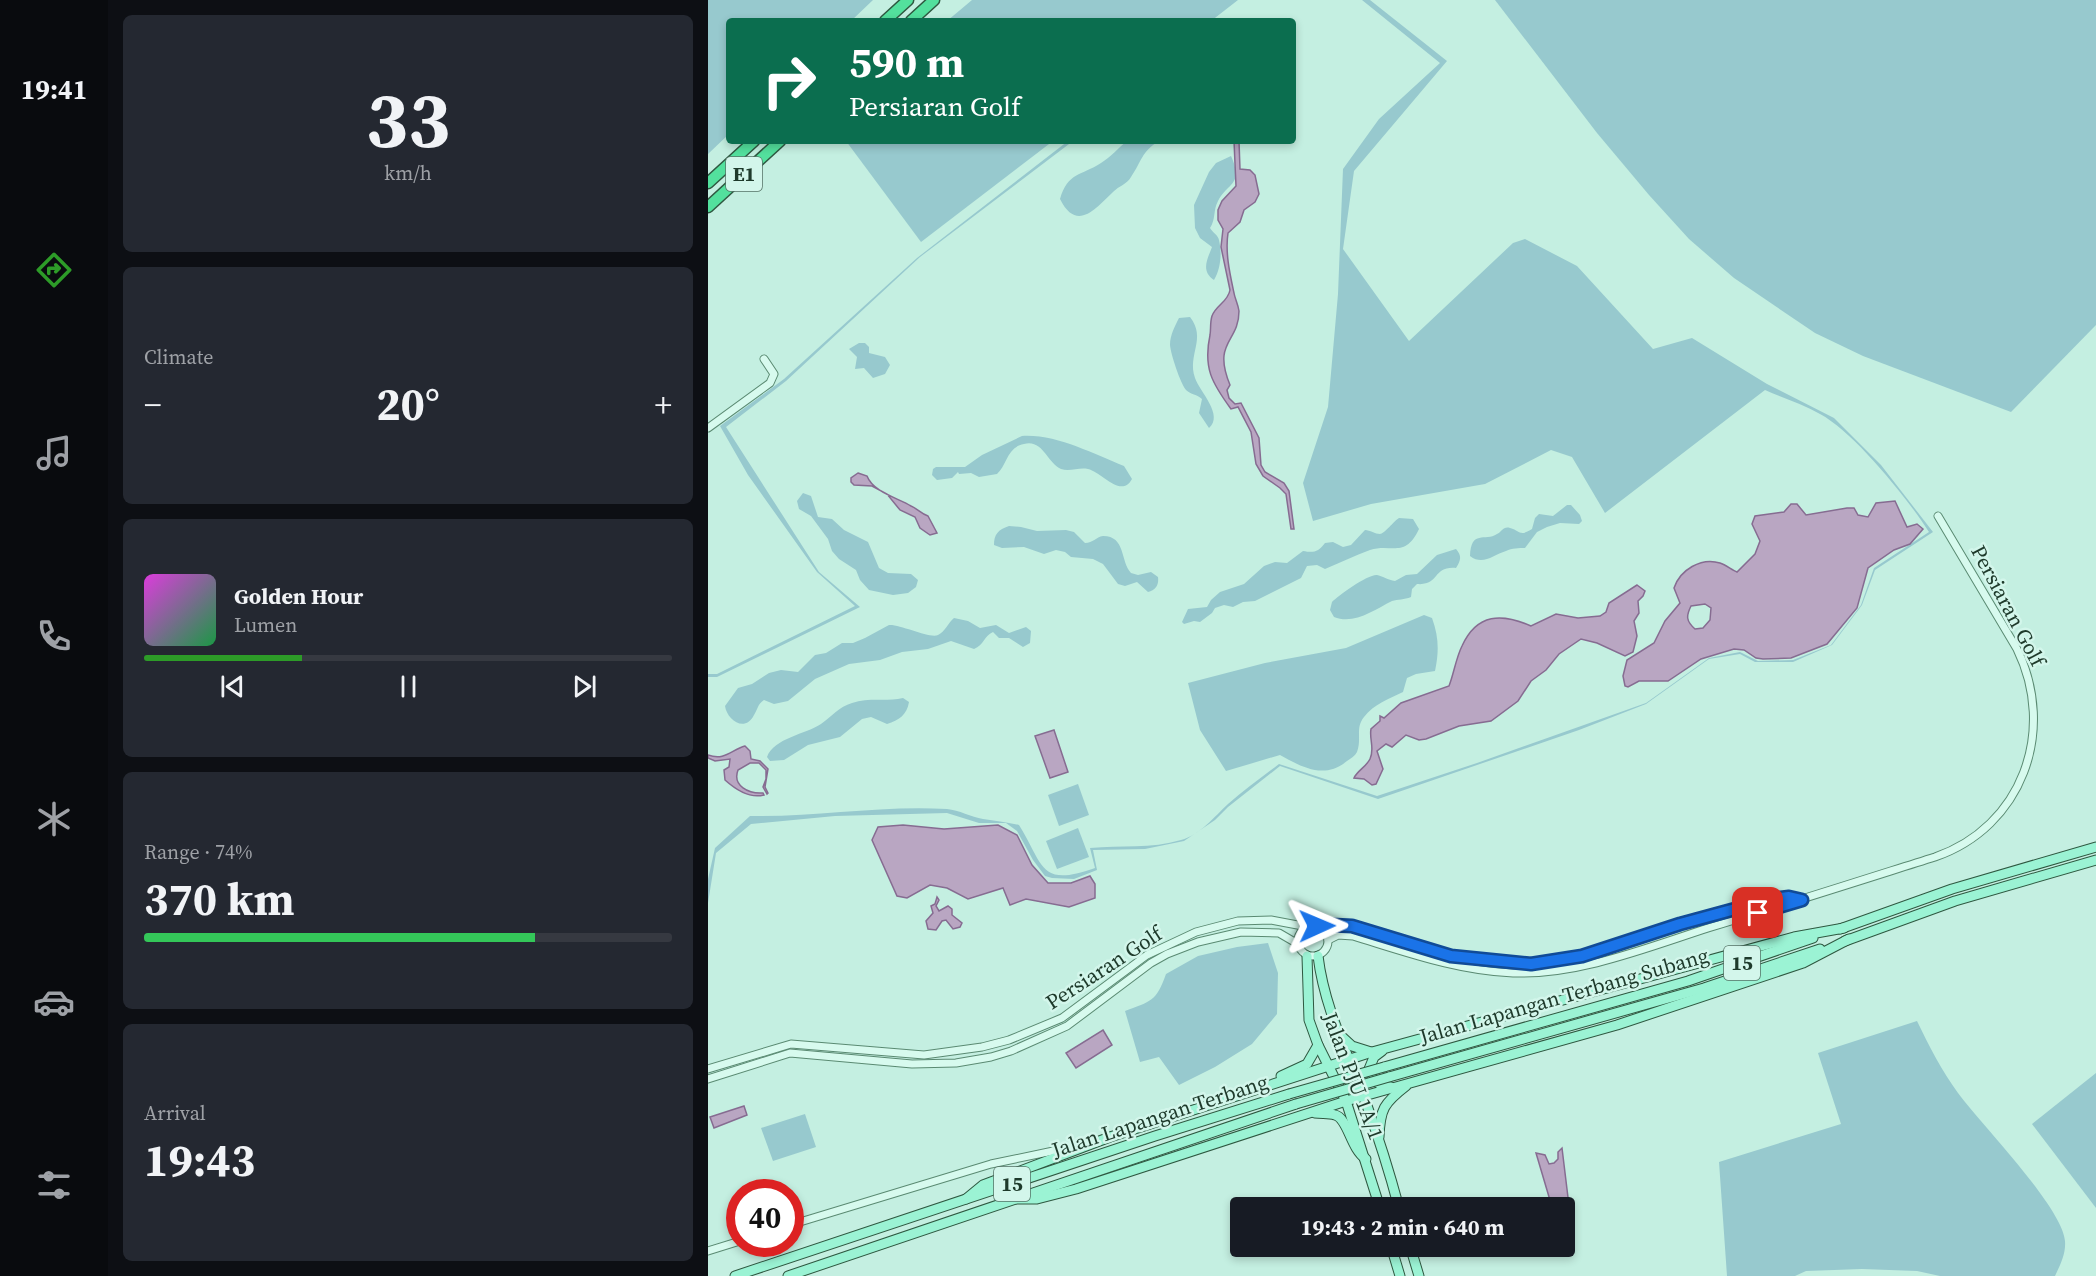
<!DOCTYPE html>
<html lang="en">
<head>
<meta charset="utf-8">
<style>
  :root { --surface:#171b24; --page:#242831; --text:#f1f3f6; --muted:#9ea1a6; --line:#363941; --accent:#2d9b28 }
  body { margin:0; font-family:"Source Serif 4",serif; background:var(--page); color:var(--text); height:100vh; display:flex; flex-direction:column; font-size:22px; white-space:nowrap }
  * { box-sizing:border-box; margin:0 }
  p { font-size:20px; color:var(--muted) }
  .icon { flex:none; width:33px; height:33px; fill:none; stroke:currentColor; stroke-width:2; stroke-linecap:round; stroke-linejoin:round }
  .map { position:relative; flex:1; overflow:hidden }
  .sheet { display:flex; flex-direction:column; gap:15px; padding:15px; background:#0d0f14; width:600px }
  .sheet>* { flex:none }
  .guide { position:absolute; left:18px; top:18px; width:570px; height:126px; border-radius:6px; box-shadow:0 3px 9px #0003; background:#0b6e4f; color:#fff; overflow:hidden }
  .speed { position:absolute; left:18px; top:1179px; display:flex; gap:12px; font-size:30px; font-weight:700; text-align:center }
  .speed>* { display:grid; place-content:center; width:78px; height:78px; border-radius:50%; background:var(--surface); box-shadow:0 3px 9px #0003; line-height:1 }
  .speed .limit { border:9px solid #d22; background:#fff; color:#111 }
  .pin { position:absolute; display:grid; place-items:center; width:51px; height:51px; color:#fff; margin:-26px; border-radius:12px; box-shadow:0 3px 9px #0006 }
  .me { position:absolute; width:66px; margin:-33px; rotate:89deg; stroke-linejoin:round; filter:drop-shadow(0 0 4px #0008) }
  .turn { display:flex; align-items:center; gap:21px; height:126px; padding:0 24px; font-size:27px }
  .turn .icon { width:78px; height:78px; stroke-width:2.5 }
  .turn b { display:block; font-size:42px; line-height:51px }
  .big { font-size:45px; font-weight:700; line-height:1.1 }
  .sheet .widget { flex:1; display:flex; flex-direction:column; justify-content:center; gap:9px; min-width:0; padding:0 21px; border-radius:9px; background:var(--page) }
  .sheet .dial { align-items:center; gap:0 }
  .dial b { font-size:78px; line-height:1 }
  .song { display:flex; align-items:center; gap:18px }
  .cover { width:72px; height:72px; border-radius:9px; background:linear-gradient(135deg,hsl(300 70% 55%),hsl(140 70% 35%)) }
  .played { height:6px; border-radius:3px; background:linear-gradient(90deg,var(--accent) 30%,var(--line) 30%) }
  .keys { display:flex; justify-content:space-around; direction:ltr }
  .heat { display:flex; justify-content:space-between; align-items:center; font-size:33px; direction:ltr }
  .charge { height:9px; border-radius:4px; background:linear-gradient(90deg,#34c759 74%,var(--line) 0) }
  .trip { position:absolute; left:522px; top:1197px; width:345px; height:60px; border-radius:6px; background:var(--surface); box-shadow:0 3px 9px #0003; font-weight:700; line-height:60px; text-align:center }
  main { display:flex; flex:1; min-height:0 }
  .tab-bar { display:flex; flex-direction:column; width:108px; justify-content:space-around; align-items:center; background:#090b0e; color:var(--muted) }
  .tab-bar .icon { width:42px; height:42px }
  .tab-bar .selected { color:var(--accent) }
  .tab-bar b { font-size:27px; color:var(--text) }
  .map>svg:first-child { display:block }
  .green { fill:#97c9ce }
  .water { fill:#b9a6c2; stroke:#866c91; stroke-width:1.5; fill-rule:evenodd }
  .lines { fill:none; stroke-linecap:round; stroke-linejoin:round }
  .minor-casing { stroke:#5a8a72; stroke-width:9 }
  .major-casing { stroke:#2e5840; stroke-width:11 }
  .highway-casing { stroke:#2e5840; stroke-width:13 }
  .minor { stroke:#d7faee; stroke-width:7 }
  .major { stroke:#9bf3d4; stroke-width:9 }
  .highway { stroke:#53e09d; stroke-width:10 }
  .major-bridge-casing { stroke:#2e5840; stroke-width:11; stroke-linecap:butt }
  .major-bridge { stroke:#9bf3d4; stroke-width:9 }
  .route-casing { stroke:#114b97; stroke-width:15 }
  .route { stroke:#1a73e8; stroke-width:10 }
  .labels { text-anchor:middle; stroke-width:5; stroke-linejoin:round; paint-order:stroke }
  .shield { fill:#d3f6eb; stroke:#547265; stroke-width:1.5 }
  .shield-label { font-size:20px; font-weight:bold; fill:#1e3a2b }
  .street-label { font-size:21px; fill:#1e3a2b; stroke:#d3f6eb }
</style>
</head>
<body>
<main>
<nav class="tab-bar">
<b>19:41</b>
<svg class="icon selected" aria-label="directions" viewBox="0 0 24 24"><path d="M12 3l9 9-9 9-9-9zM9 14v-3h6M13 9l2 2-2 2"/></svg>
<svg class="icon" aria-label="music" viewBox="0 0 24 24"><path d="M9 18V5l10-2v13"/><circle cx="6" cy="18" r="3"/><circle cx="16" cy="16" r="3"/></svg>
<svg class="icon" aria-label="phone" viewBox="0 0 24 24"><path d="M5 4h4l2 5-3 2q2 4 5 5l2-3 5 2v4C11 20 4 13 5 4z"/></svg>
<svg class="icon" aria-label="climate" viewBox="0 0 24 24"><path d="M12 3v18M4 7l16 10M4 17L20 7"/></svg>
<svg class="icon" aria-label="car" viewBox="0 0 24 24"><path d="M5 17H2v-5l4-1 3-4h7l3 4 3 1v5h-3M9 17h6M6 11h13"/><circle cx="7" cy="17" r="2"/><circle cx="17" cy="17" r="2"/></svg>
<svg class="icon" aria-label="filters" viewBox="0 0 24 24"><path d="M4 7h16M4 17h16"/><circle cx="9" cy="7" r="2"/><circle cx="15" cy="17" r="2"/></svg>
</nav>
<section class="sheet">
<div class="widget dial"><b>33</b><p>km/h</p></div>
<div class="widget"><p>Climate</p>
<div class="heat"><a>−</a><b class="big">20°</b><a>+</a></div>
</div>
<div class="widget">
<div class="song"><i class="cover"></i><div><b>Golden Hour</b><p>Lumen</p></div></div>
<div class="played"></div>
<div class="keys"><svg class="icon" aria-label="previous" viewBox="0 0 24 24"><path d="M18 5L8 12l10 7zM5 5v14"/></svg><svg class="icon" aria-label="pause" viewBox="0 0 24 24"><path d="M8 5v14M16 5v14"/></svg><svg class="icon" aria-label="next" viewBox="0 0 24 24"><path d="M6 5l10 7-10 7zM19 5v14"/></svg></div>
</div>
<div class="widget"><p>Range · 74%</p><b class="big">370 km</b><div class="charge"></div></div>
<div class="widget"><p>Arrival</p><b class="big">19:43</b></div>
</section>
<div class="map">
<svg width="1388" height="1276" viewBox="0 0 1388 1276">
  <rect width="100%" height="100%" fill="#c4efe1"/>
  <g class="green">
    <path d="M 0,0 L 165,0 L 143,21 L 21,21 L 21,134 L 0,154 Z"/>
    <path d="M 264,0 L 530,0 L 503,21 L 239,21 Z"/>
    <path d="M 654,0 L 662,0 L 739,61 L 646,171 L 635,249 L 701,341 L 805,243 L 817,239 L 869,266 L 945,349 L 984,338 L 1059,384 L 1126,418 L 1173,465 L 1225,532 L 1167,570 L 1154,605 L 1124,645 L 1085,662 L 1047,662 L 1032,654 L 1001,659 L 938,704 L 871,730 L 670,799 L 572,766 L 520,807 L 507,820 L 476,841 L 437,849 L 385,850 L 389,870 L 366,879 L 344,878 L 337,876 L 325,860 L 309,831 L 298,823 L 271,823 L 239,813 L 127,816 L 43,824 L 8,853 L 0,903 L 0,879 L 7,848 L 42,816 C 108,817 174,805 239,809 C 251,810 263,817 275,819 C 287,821 298,822 311,825 C 336,865 331,888 387,868 L 382,848 C 413,845 443,849 473,840 C 492,835 506,817 520,804 C 536,790 554,777 571,764 L 669,796 L 769,763 L 938,703 L 1001,658 L 1032,652 L 1050,661 L 1085,660 L 1123,645 L 1153,605 L 1166,568 L 1221,532 C 1200,499 1146,432 1112,414 C 1095,404 1075,398 1057,390 L 897,513 L 864,457 L 843,450 L 777,484 L 663,504 L 605,521 L 595,483 L 620,407 L 630,294 L 635,169 L 671,119 L 732,63 Z"/>
    <path d="M 787,0 L 1388,0 L 1388,325 L 1303,412 L 1155,356 L 1107,333 L 1026,278 L 981,239 L 941,195 L 889,133 Z"/>
    <path d="M 138,141 L 345,141 L 213,242 Z"/>
    <path d="M 360,141 L 365,141 L 212,257 L 78,381 L 18,427 L 111,572 L 152,607 L 9,677 L 0,677 L 0,674 L 9,674 L 147,606 L 109,572 L 40,475 L 12,426 L 76,379 L 209,258 Z"/>
    <path d="M 419,141 L 451,141 C 433,152 434,161 423,177 C 419,184 411,186 405,192 C 388,208 369,233 352,199 C 360,172 373,176 393,163 C 403,157 410,148 419,141 Z"/>
    <path d="M 523,156 C 536,185 520,182 510,201 C 505,210 508,219 502,228 C 505,233 510,235 511,240 C 514,253 513,268 506,280 C 492,271 500,258 504,247 L 492,238 L 487,228 L 486,205 L 501,172 L 508,163 Z"/>
    <path d="M 482,317 C 499,339 479,354 487,378 C 492,392 516,415 501,428 L 491,413 L 494,399 C 489,394 483,395 478,390 C 472,382 463,355 462,345 C 462,335 467,326 471,318 Z"/>
    <path d="M 151,343 L 157,343 L 161,347 L 161,353 L 177,357 L 182,365 L 177,374 L 165,378 L 156,368 L 147,369 L 149,357 L 141,349 Z"/>
    <path d="M 314,436 C 349,434 385,454 416,466 L 424,479 C 413,499 394,472 380,469 C 371,467 362,472 353,469 C 339,463 335,439 316,444 C 299,447 299,465 289,474 L 271,477 L 263,473 L 251,474 L 250,472 L 244,478 L 229,480 L 224,475 L 225,469 L 228,467 L 257,467 L 274,455 Z"/>
    <path d="M 95,493 L 103,496 L 110,517 L 124,519 L 136,530 L 160,542 L 171,568 L 180,573 L 203,574 L 210,580 L 208,587 L 200,593 L 185,595 L 161,590 L 152,580 L 148,570 L 131,559 L 124,551 L 120,539 L 103,516 L 91,509 L 89,501 Z"/>
    <path d="M 859,505 L 863,505 L 872,515 L 874,521 L 871,524 L 852,523 L 839,527 L 829,532 L 817,548 C 811,548 804,548 798,551 C 785,555 775,566 762,556 C 763,529 777,542 789,534 C 794,532 795,526 802,528 C 813,531 811,537 824,529 L 827,518 L 831,514 L 845,516 Z"/>
    <path d="M 691,518 L 705,519 L 711,529 C 697,559 683,543 662,550 C 646,556 633,562 617,569 L 609,565 L 599,566 L 593,578 L 547,601 L 535,602 L 525,607 L 516,605 L 507,608 L 504,613 L 492,622 L 486,621 L 476,624 L 474,622 L 480,609 L 499,607 L 503,600 L 512,592 L 536,584 L 556,566 L 567,562 L 579,563 L 595,551 C 606,553 610,552 617,543 L 625,542 L 635,547 L 643,545 L 657,530 C 662,530 667,534 672,534 C 676,534 686,521 691,518 Z"/>
    <path d="M 301,526 L 313,527 L 329,531 L 358,530 L 366,532 L 377,543 C 385,543 388,537 395,536 C 418,536 412,561 423,573 L 430,575 L 443,572 L 450,577 C 451,585 448,590 440,592 L 429,582 L 417,586 L 410,584 L 395,564 L 385,559 L 363,557 L 357,552 L 348,550 L 336,554 L 316,547 L 294,548 L 286,545 C 286,534 290,530 301,526 Z"/>
    <path d="M 748,549 C 754,556 753,560 748,568 C 724,566 732,586 709,584 L 704,589 L 703,597 C 696,600 690,599 684,601 C 666,610 646,625 626,617 L 622,610 L 624,602 C 631,595 660,574 669,575 C 674,576 680,580 687,581 L 698,575 L 709,574 L 729,555 Z"/>
    <path d="M 716,615 L 724,618 C 731,637 731,652 727,671 L 708,674 L 699,678 L 695,692 C 681,699 666,704 656,717 C 647,728 654,739 649,752 C 647,756 643,758 639,761 C 616,780 594,767 572,755 L 518,771 L 492,730 L 480,683 L 557,663 L 638,648 Z"/>
    <path d="M 246,618 L 260,621 L 272,628 L 288,625 L 301,633 L 318,627 L 323,631 L 322,643 L 315,647 L 301,638 L 291,638 L 285,632 C 276,636 276,645 266,649 L 243,641 L 220,649 L 194,652 L 172,660 L 141,664 L 107,679 L 80,701 L 66,704 L 56,700 C 49,705 50,709 46,715 C 37,733 19,720 17,706 L 30,688 L 44,684 L 61,673 L 73,670 L 90,672 L 107,655 L 118,653 L 134,643 L 145,643 L 157,638 L 181,625 C 192,624 222,639 230,635 C 237,632 240,623 246,618 Z"/>
    <path d="M 195,698 L 201,702 C 199,715 191,720 179,724 L 163,717 L 154,719 L 132,737 L 100,745 L 76,760 L 62,761 L 59,757 C 66,738 98,734 113,724 C 124,716 131,707 144,703 C 161,697 178,702 195,698 Z"/>
    <path d="M 370,784 L 381,815 L 351,826 L 340,795 Z"/>
    <path d="M 370,828 L 381,857 L 349,869 L 338,841 Z"/>
    <path d="M 560,943 L 570,973 L 569,1014 L 544,1044 L 507,1067 L 471,1085 L 451,1057 L 432,1062 L 417,1011 C 443,1001 448,1002 458,974 L 490,956 L 529,947 Z"/>
    <path d="M 1209,1021 C 1221,1046 1234,1071 1250,1093 C 1273,1124 1355,1208 1357,1241 C 1358,1254 1352,1265 1347,1276 L 1232,1276 L 1209,1271 L 1154,1269 L 1098,1271 L 1087,1276 L 1019,1276 L 1011,1162 L 1133,1124 L 1110,1053 Z"/>
    <path d="M 1388,1073 L 1388,1208 L 1324,1124 Z"/>
    <path d="M 97,1114 L 108,1147 L 65,1161 L 53,1128 Z"/>
  </g>
  <g class="water">
    <path d="M 526,141 L 531,141 L 532,169 L 542,170 L 547,175 L 551,194 L 547,202 L 536,210 L 532,222 L 520,233 C 517,253 522,274 526,293 C 527,299 530,304 531,311 C 531,343 504,341 522,385 L 519,390 L 521,398 L 527,404 L 533,403 L 551,438 L 553,465 L 557,472 L 576,483 L 581,491 L 586,529 L 583,529 L 578,494 L 572,488 L 555,476 L 548,464 L 543,432 L 530,407 L 523,409 C 504,383 495,368 502,335 C 503,329 502,322 504,316 C 508,305 520,302 522,290 L 513,247 L 515,229 L 510,220 L 510,210 L 514,201 L 528,186 Z"/>
    <path d="M 150,473 L 159,476 C 165,492 190,498 203,506 C 210,509 212,513 220,516 L 229,533 L 222,535 L 212,528 L 207,517 L 192,510 L 179,494 L 164,486 L 146,485 L 143,482 L 143,478 Z"/>
    <path d="M 1187,501 L 1199,527 L 1209,524 L 1215,529 L 1202,544 L 1186,550 L 1160,568 L 1149,608 L 1119,644 L 1083,658 L 1055,659 L 1048,658 L 1036,650 L 1026,649 L 993,659 L 960,681 L 931,681 L 920,687 L 917,686 L 915,676 L 919,660 L 946,643 L 957,621 L 972,603 L 966,588 C 972,570 993,557 1012,563 C 1018,565 1024,570 1029,572 L 1047,554 L 1052,541 L 1044,524 L 1047,516 L 1076,512 L 1083,504 L 1089,504 L 1098,515 L 1139,508 L 1146,508 L 1150,515 L 1160,517 L 1168,503 ZM 997,604 L 1003,608 L 1002,620 L 995,628 L 987,629 C 978,621 978,616 983,606 Z"/>
    <path d="M 929,585 L 937,591 L 935,596 L 930,601 L 931,613 L 926,621 L 929,636 L 925,652 L 917,656 L 889,643 L 873,639 L 851,654 L 838,670 L 823,681 L 810,701 L 783,721 L 751,726 L 718,739 L 711,740 L 698,735 L 684,747 L 678,744 L 669,751 L 675,769 L 668,784 L 664,785 L 656,779 L 646,778 C 649,771 658,767 662,759 C 667,749 661,739 663,729 L 672,721 L 672,716 L 676,718 L 693,703 L 741,686 C 746,673 748,658 754,646 C 769,613 794,613 823,626 L 848,614 L 870,618 L 892,616 L 898,612 L 901,603 Z"/>
    <path d="M 346,730 L 360,772 L 342,778 L 327,736 Z"/>
    <path d="M 37,746 L 42,751 L 43,759 L 52,761 L 60,769 L 57,787 L 60,793 L 59,794 L 55,787 L 58,779 L 58,770 L 51,763 L 42,763 L 30,770 C 24,786 41,794 55,793 L 56,795 C 41,799 27,789 17,780 L 16,770 L 21,767 L 22,759 L 7,761 L 0,758 L 0,755 C 17,761 23,750 37,746 Z"/>
    <path d="M 195,825 L 236,829 L 290,825 L 309,835 L 324,865 L 340,883 L 363,883 L 382,876 L 387,884 L 387,898 L 361,907 L 318,899 L 302,905 L 295,888 L 260,899 L 239,888 L 222,885 L 199,898 L 189,896 L 164,840 L 170,827 Z"/>
    <path d="M 229,897 L 231,900 L 228,906 L 231,911 L 240,906 L 244,909 L 244,915 L 254,923 L 252,927 L 245,929 L 238,920 L 234,921 L 228,930 L 220,929 L 218,921 L 225,913 L 223,906 L 227,904 Z"/>
    <path d="M 395,1030 L 404,1045 L 368,1068 L 358,1053 Z"/>
    <path d="M 36,1106 L 39,1115 L 6,1128 L 2,1117 Z"/>
    <path d="M 854,1148 L 866,1247 L 856,1250 L 856,1208 L 844,1207 L 828,1153 L 837,1155 L 841,1164 L 846,1163 L 850,1159 L 850,1152 Z"/>
  </g>
  <g class="lines">
    <defs>
      <g id="minor">
        <path d="M 0,428 L 62,383 L 66,374 L 56,359"/>
        <circle cx="605" cy="941" r="15"/>
        <path d="M 613,928 L 624,925 L 644,926 L 743,955 L 823,964 L 874,956 L 972,924 L 1064,899 L 1081,897 L 1094,900"/>
        <path d="M 620,940 L 630,935 L 645,936 C 698,952 750,971 805,973 C 871,975 938,948 1000,928 C 1076,905 1151,881 1227,857 C 1314,827 1349,731 1309,649 L 1230,516"/>
        <path d="M 0,1069 L 83,1044 L 216,1055 L 274,1047 L 301,1040 L 354,1018 L 439,955 L 488,932 L 530,921 L 563,920 L 600,927"/>
        <path d="M 0,1079 L 82,1053 L 204,1064 L 248,1063 L 283,1057 L 303,1051 L 359,1026 L 443,963 L 459,954 L 490,942 L 533,932 L 571,933 L 590,944"/>
        <path d="M 82,1225 L 283,1164 L 369,1146"/>
        <path d="M 0,1251 L 32,1241"/>
      </g>
      <g id="major">
        <path d="M 1132,929 L 1244,889 L 1388,847"/>
        <path d="M 1137,941 L 1247,901 L 1388,860"/>
        <path d="M 599,956 L 601,1020 L 610,1045 L 638,1101 L 672,1208"/>
        <path d="M 610,956 C 616,1006 638,1050 656,1097 C 669,1133 681,1170 691,1208"/>
        <path d="M 631,1034 L 644,1046 L 663,1052"/>
        <path d="M 674,1051 L 666,1057 L 661,1069 C 665,1082 671,1086 683,1087"/>
        <path d="M 676,1067 L 980,981 L 1105,938"/>
        <path d="M 573,1076 L 599,1064 L 610,1045"/>
        <path d="M 681,1077 L 996,988 L 1112,949"/>
        <path d="M 607,1113 C 614,1114 621,1113 627,1115 C 640,1118 642,1148 658,1159"/>
        <path d="M 671,1137 C 672,1109 676,1103 698,1086"/>
        <path d="M 258,1199 L 275,1185 L 402,1137 L 664,1052 L 1086,937 L 1136,928"/>
        <path d="M 309,1199 L 329,1199 L 368,1189 L 638,1101 L 909,1025 L 1095,963 L 1141,939"/>
        <path d="M 683,1246 L 692,1276"/>
        <path d="M 702,1246 L 711,1276"/>
        <path d="M 27,1276 L 447,1136 L 581,1094"/>
        <path d="M 80,1276 L 588,1104"/>
      </g>
      <g id="highway">
        <path d="M 177,21 L 200,0"/>
        <path d="M 203,21 L 226,0"/>
        <path d="M 0,183 L 46,141"/>
        <path d="M 0,207 L 72,141"/>
      </g>
    </defs>
    <use href="#minor" class="minor-casing"/>
    <use href="#major" class="major-casing"/>
    <use href="#highway" class="highway-casing"/>
    <use href="#minor" class="minor"/>
    <use href="#major" class="major"/>
    <use href="#highway" class="highway"/>
    <defs>
      <g id="major-bridge">
        <path d="M 581,1094 L 676,1067"/>
        <path d="M 588,1104 L 681,1077"/>
      </g>
    </defs>
    <use href="#major-bridge" class="major-bridge-casing"/>
    <use href="#major-bridge" class="major-bridge"/>
  </g>
  <g class="lines">
    <defs>
      <path id="route" d="M 609,926 L 613,928 L 624,925 L 644,926 L 743,956 L 823,964 L 874,956 L 972,924 L 1064,899 L 1081,897 L 1094,900 L 1050,913"/>
    </defs>
    <use href="#route" class="route-casing"/>
    <use href="#route" class="route"/>
  </g>
  <g class="labels">
    <g class="shield">
      <rect x="18" y="157" width="36" height="34" rx="4.5"/>
      <rect x="1016" y="946" width="36" height="34" rx="4.5"/>
      <rect x="286" y="1167" width="36" height="34" rx="4.5"/>
    </g>
    <g class="shield-label">
      <text x="36" y="181">E1</text>
      <text x="1034" y="970">15</text>
      <text x="304" y="1191">15</text>
    </g>
    <g class="street-label">
      <text transform="translate(1300 606) rotate(62)" y="7">Persiaran Golf</text>
      <text transform="translate(396 968) rotate(-33)" y="7">Persiaran Golf</text>
      <text transform="translate(856 996) rotate(-16)" y="7">Jalan Lapangan Terbang Subang</text>
      <text transform="translate(645 1076) rotate(69)" y="7">Jalan PJU 1A/1</text>
      <text transform="translate(452 1116) rotate(-18)" y="7">Jalan Lapangan Terbang</text>
    </g>
  </g>
</svg>
<div class="speed"><div class="limit">40</div></div>
<div class="pin" style="left:1050px;top:913px;background:#d93025"><svg class="icon" aria-label="arrive" viewBox="0 0 24 24"><path d="M6 21V4h12l-3 4 3 4H6"/></svg></div>
<svg class="me" style="left:609px;top:926px" viewBox="-20 -20 40 40"><path d="M0-17L14 15 0 8-14 15z" fill="#1a73e8" stroke="#fff" stroke-width="4"/></svg>
<div class="trip">19:43 · 2 min · 640 m</div>
<div class="guide">
<div class="turn"><svg class="icon" aria-label="right" viewBox="0 0 24 24"><path d="M7 20v-9h11M14 6l5 5-5 5"/></svg><div><b>590 m</b>Persiaran Golf</div></div>
</div>
</div>
</main>
</body>
</html>
